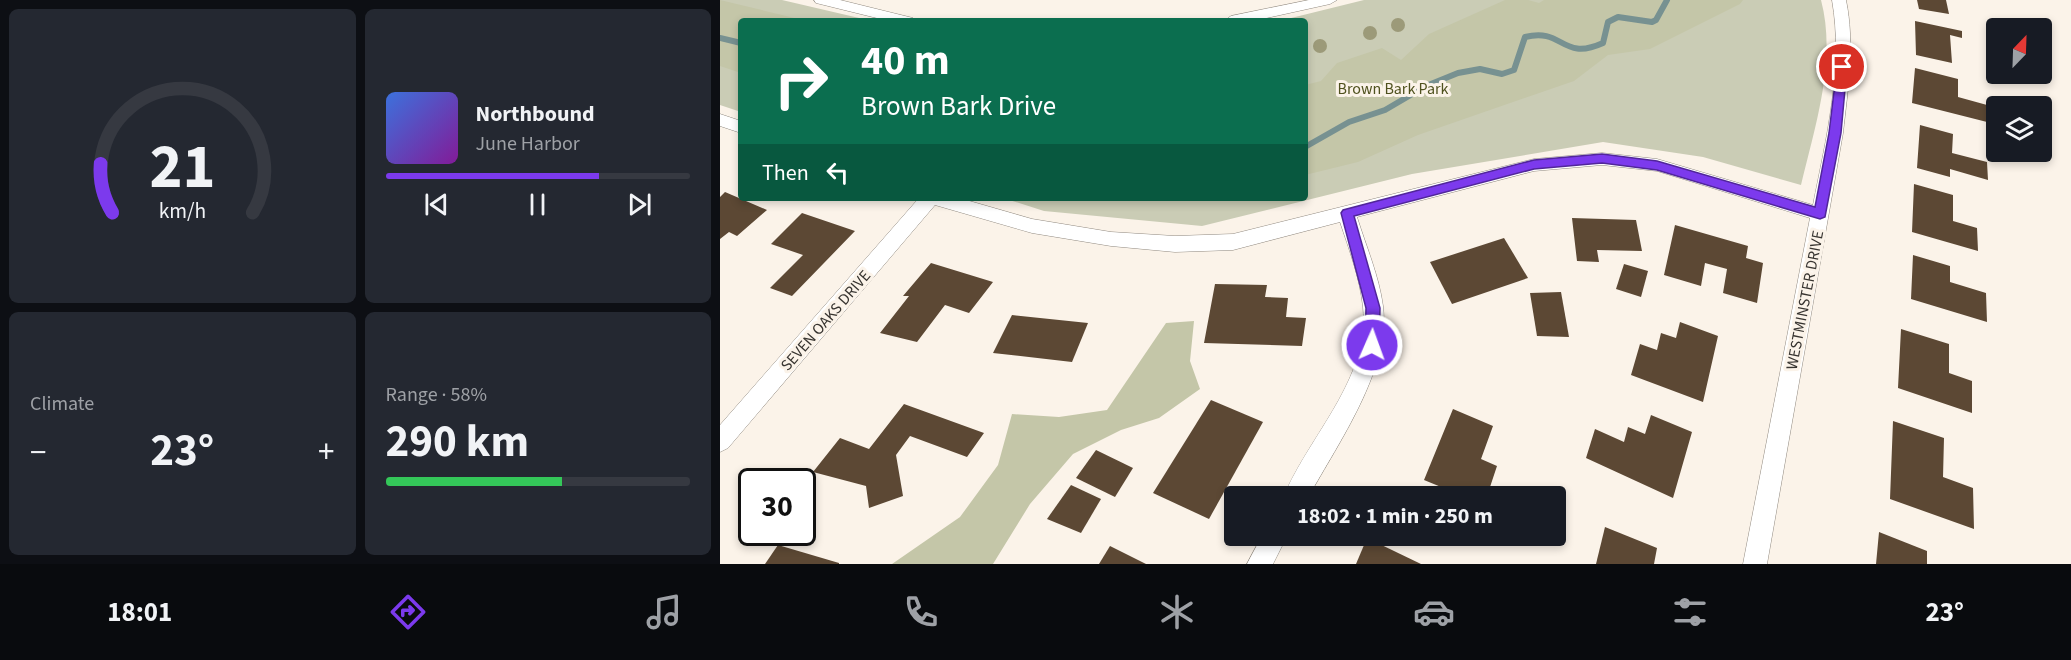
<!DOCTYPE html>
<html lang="en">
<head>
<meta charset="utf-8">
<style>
  :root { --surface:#171b24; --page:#242831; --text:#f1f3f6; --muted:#9ea1a6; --line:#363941; --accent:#7c3aed }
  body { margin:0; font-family:"Source Sans 3",sans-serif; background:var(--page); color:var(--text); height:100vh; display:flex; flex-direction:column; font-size:22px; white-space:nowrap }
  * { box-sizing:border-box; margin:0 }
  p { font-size:20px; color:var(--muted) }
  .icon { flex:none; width:33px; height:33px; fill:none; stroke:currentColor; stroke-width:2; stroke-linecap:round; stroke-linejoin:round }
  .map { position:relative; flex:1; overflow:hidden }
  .panel { display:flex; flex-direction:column; gap:9px; padding:9px; background:#0d0f14; width:720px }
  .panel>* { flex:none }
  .banner { position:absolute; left:18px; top:18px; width:570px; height:183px; border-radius:6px; box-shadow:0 3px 9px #0003; background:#0b6e4f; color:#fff; overflow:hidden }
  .needle { width:39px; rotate:23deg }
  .buttons { position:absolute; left:1266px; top:18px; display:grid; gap:12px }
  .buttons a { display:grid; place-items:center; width:66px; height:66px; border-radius:6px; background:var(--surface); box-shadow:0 3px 9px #0003; font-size:30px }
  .speed { position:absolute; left:18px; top:468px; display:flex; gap:12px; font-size:30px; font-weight:700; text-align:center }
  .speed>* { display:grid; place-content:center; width:78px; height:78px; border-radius:50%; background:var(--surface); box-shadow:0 3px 9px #0003; line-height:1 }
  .speed .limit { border:3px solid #111; border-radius:9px; background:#fff; color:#111 }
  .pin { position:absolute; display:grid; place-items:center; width:51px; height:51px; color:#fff; margin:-26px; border:3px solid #fff; border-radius:50%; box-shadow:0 2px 6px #0007 }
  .me { position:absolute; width:66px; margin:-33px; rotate:2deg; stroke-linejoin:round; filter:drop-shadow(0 0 4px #0008) }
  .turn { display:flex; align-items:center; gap:21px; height:126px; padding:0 24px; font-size:27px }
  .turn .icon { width:78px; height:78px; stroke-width:2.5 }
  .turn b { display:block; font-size:42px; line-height:51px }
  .then { display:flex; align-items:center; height:57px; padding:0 24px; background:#0003; gap:12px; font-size:22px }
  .big { font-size:45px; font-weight:700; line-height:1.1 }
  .panel .card { flex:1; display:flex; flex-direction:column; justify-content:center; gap:9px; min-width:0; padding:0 21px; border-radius:9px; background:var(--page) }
  .panel .dial { align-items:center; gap:0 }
  .dial svg { height:156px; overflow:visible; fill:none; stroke:var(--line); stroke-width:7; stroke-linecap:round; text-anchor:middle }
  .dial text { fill:var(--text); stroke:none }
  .song { display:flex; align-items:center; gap:18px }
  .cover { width:72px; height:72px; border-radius:9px; background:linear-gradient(135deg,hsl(220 70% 55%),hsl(290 70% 35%)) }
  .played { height:6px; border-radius:3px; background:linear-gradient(90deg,var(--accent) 70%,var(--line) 70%) }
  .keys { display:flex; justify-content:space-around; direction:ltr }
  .heat { display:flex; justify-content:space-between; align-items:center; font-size:33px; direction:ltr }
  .charge { height:9px; border-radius:4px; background:linear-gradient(90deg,#34c759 58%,var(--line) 0) }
  .panel .tiles { flex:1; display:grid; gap:9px; grid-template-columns:repeat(2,1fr) }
  .trip { position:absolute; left:504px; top:486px; width:342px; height:60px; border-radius:6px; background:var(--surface); box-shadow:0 3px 9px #0003; font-weight:700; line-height:60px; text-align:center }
  .menu { display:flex; height:96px; justify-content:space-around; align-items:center; background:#090b0e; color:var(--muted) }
  .menu .icon { width:42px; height:42px }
  .menu .current { color:var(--accent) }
  .menu b { font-size:27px; color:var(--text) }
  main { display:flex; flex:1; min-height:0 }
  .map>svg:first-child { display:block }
  .green { fill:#caccb5 }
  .forest { fill:#c4c6a8 }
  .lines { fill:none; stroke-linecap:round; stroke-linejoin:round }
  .stream { stroke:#779191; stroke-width:6 }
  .building { fill:#5c4834 }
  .minor-casing { stroke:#918a81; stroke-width:1 }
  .minor { fill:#fff; fill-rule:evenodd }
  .tree { fill:#9c9a79 }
  .route { fill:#7c3aed; stroke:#51269a; stroke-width:1.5 }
  .labels { text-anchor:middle; stroke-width:6; stroke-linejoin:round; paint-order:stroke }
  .park-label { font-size:16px; fill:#4f511e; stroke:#fbf3e9 }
  .street-label { font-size:16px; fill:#373430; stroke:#fbf3e9 }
</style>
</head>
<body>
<main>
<section class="panel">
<div class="tiles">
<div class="card dial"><svg viewBox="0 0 100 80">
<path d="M14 69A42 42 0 1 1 86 69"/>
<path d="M14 69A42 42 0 0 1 8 44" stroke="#7c3aed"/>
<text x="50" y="56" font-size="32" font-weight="700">21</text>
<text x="50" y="72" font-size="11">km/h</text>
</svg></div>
<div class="card">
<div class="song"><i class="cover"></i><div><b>Northbound</b><p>June Harbor</p></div></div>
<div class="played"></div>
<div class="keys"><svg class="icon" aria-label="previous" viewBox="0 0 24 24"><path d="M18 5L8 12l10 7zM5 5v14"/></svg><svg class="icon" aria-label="pause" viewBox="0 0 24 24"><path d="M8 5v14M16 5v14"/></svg><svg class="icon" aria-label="next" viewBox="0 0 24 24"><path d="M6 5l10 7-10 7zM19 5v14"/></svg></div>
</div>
<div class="card"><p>Climate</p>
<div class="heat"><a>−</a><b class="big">23°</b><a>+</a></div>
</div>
<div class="card"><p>Range · 58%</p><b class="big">290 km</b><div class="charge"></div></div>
</div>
</section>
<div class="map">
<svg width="1351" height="564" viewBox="0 0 1351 564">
  <rect width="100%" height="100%" fill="#fbf3e9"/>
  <g class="green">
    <path d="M 0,0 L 62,0 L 152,21 L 21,21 L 21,112 L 0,105 Z"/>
    <path d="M 644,0 L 1101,0 C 1117,60 1095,126 1081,185 L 983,157 L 883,142 L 692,174 L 482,226 L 324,211 L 283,198 L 585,198 L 585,21 L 559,21 Z"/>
  </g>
  <g class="forest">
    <path d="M 0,0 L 87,21 L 21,21 L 21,73 L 0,66 Z"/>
    <path d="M 785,0 L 808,0 L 819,3 L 824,0 L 1023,0 L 1020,4 L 930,49 L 888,55 L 854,81 L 698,135 L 638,162 L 585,175 L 585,85 L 601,81 L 617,63 L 662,48 L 681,60 L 709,34 Z"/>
    <path d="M 474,321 L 470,361 L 480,389 L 439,418 L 401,430 L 353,454 L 310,504 L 273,564 L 172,564 L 240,517 L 278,465 L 292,414 L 339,417 L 387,410 L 446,323 Z"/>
  </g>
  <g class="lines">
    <g class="stream">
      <path d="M 0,38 L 21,43"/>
      <path d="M 585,147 L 629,122 L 665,110 L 706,86 L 738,73 L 760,69 L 782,74 L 794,70 L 805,37 C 844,27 841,62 883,43 L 888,22 L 898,17 L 932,22 L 936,20 L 947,0"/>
    </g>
  </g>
  <g class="building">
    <path d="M 1197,0 L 1226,0 L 1229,14 L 1199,9 Z"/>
    <path d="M 1195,21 L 1242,31 L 1242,38 L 1230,35 L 1232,63 L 1196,55 Z"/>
    <path d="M 1195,68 L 1238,79 L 1238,97 L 1267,105 L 1267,122 L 1192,103 Z"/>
    <path d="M 1200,125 L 1233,134 L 1232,153 L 1267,162 L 1268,180 L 1230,169 L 1230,177 L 1197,168 Z"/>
    <path d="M 1194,184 L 1233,195 L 1233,221 L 1257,228 L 1258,251 L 1192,232 Z"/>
    <path d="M 5,192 L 47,210 L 17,236 L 9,232 L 0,239 L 0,197 Z"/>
    <path d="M 82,213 L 135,231 L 72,296 L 50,288 L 83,255 L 51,244 Z"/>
    <path d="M 852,218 L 916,220 L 922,251 L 877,250 L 879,262 L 857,261 Z"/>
    <path d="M 955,225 L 1028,246 L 1026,258 L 1043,263 L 1037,303 L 1003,293 L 1007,269 L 985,263 L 981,286 L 944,275 Z"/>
    <path d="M 784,238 L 808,278 L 732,304 L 710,262 Z"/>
    <path d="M 1193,255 L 1230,266 L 1230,282 L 1266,293 L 1267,322 L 1191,299 Z"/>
    <path d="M 211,263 L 273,282 L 249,313 L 225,305 L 197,342 L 160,333 L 189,296 L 183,296 Z"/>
    <path d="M 904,264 L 928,271 L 921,297 L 896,289 Z"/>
    <path d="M 495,284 L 547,285 L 545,297 L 568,298 L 566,317 L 586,318 L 582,346 L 484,343 Z"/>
    <path d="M 841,292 L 849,337 L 817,336 L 810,293 Z"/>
    <path d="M 292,315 L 368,323 L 352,362 L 273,353 Z"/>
    <path d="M 960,322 L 998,336 L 983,402 L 911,375 L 920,344 L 937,350 L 941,333 L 956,338 Z"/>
    <path d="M 1181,329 L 1229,344 L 1229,373 L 1252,381 L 1252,413 L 1178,388 Z"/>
    <path d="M 491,400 L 543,422 L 489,519 L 433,493 Z"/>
    <path d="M 184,404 L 264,433 L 247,457 L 190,436 L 176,455 L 183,496 L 149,508 L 146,486 L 93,472 L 120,438 L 149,449 Z"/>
    <path d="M 733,409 L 773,426 L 761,459 L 777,466 L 767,496 L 751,490 L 748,496 L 743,496 L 704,480 Z"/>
    <path d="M 931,415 L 972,432 L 953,498 L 866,458 L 875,429 L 904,442 L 908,427 L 925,434 Z"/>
    <path d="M 1173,421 L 1224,438 L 1223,477 L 1253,488 L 1254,529 L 1170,499 Z"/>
    <path d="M 376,450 L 413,468 L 395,497 L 356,478 Z"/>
    <path d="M 351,485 L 381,499 L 361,533 L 327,519 Z"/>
    <path d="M 885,527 L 937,548 L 934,564 L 876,564 Z"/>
    <path d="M 1159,532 L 1207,551 L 1207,564 L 1156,564 Z"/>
    <path d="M 647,538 L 701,564 L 636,564 Z"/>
    <path d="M 58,545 L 119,563 L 119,564 L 45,564 Z"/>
    <path d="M 390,546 L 426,564 L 379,564 Z"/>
  </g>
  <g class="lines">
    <defs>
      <g id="minor">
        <path d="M 94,0 L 120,0 L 193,18 L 195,21 L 169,21 L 96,3 Z"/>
        <path d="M 589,0 L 617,0 L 610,4 L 533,21 L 504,21 L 511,16 Z"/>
        <path d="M 1112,0 L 1126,0 C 1135,44 1128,88 1123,133 L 1047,564 L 1023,564 L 1090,218 L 937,171 L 882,165 L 814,171 L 637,217 C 646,246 659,276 663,306 C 671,369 618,443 589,496 L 564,496 C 590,434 650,379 643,307 C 640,278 629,249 620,222 L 513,250 L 455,252 L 391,246 L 312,233 L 215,205 L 8,448 L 0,452 L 0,425 L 199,198 L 239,198 L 312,219 L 391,232 L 455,236 L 513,234 L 814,159 L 882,153 L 937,159 L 1093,205 C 1106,139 1124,67 1112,0 Z"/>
        <path d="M 0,114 L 21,121 L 21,133 L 0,126 Z"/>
        <path d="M 542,536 L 567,536 L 553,564 L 527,564 Z"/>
      </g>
    </defs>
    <use href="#minor" class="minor-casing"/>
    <use href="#minor" class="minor"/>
  </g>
  <g class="tree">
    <circle cx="678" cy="25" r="7"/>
    <circle cx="650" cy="33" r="7"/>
    <circle cx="600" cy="46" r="7"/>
  </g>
  <path class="route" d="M 1122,63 L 1127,67 L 1121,133 L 1105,217 L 1100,219 L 937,170 L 882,163 L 814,169 L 634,216 L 660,308 L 659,345 L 657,349 L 652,351 L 647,349 L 645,345 L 646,308 L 621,213 L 623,210 L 814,160 L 882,154 L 937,161 L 1095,207 L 1109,133 L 1117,67 Z"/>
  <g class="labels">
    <g class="park-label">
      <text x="673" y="94">Brown Bark Park</text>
    </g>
    <g class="street-label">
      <text transform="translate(1084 300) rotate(-79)" y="6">WESTMINSTER DRIVE</text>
      <text transform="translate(105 320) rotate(-49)" y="6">SEVEN OAKS DRIVE</text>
    </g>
  </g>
</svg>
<div class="buttons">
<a><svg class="needle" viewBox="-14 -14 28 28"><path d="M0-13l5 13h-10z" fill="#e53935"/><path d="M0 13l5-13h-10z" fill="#9ea1a6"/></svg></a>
<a><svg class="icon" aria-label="layers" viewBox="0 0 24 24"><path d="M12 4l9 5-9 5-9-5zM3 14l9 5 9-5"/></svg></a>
</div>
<div class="speed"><div class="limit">30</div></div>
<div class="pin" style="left:1122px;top:67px;background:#d93025"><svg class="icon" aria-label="arrive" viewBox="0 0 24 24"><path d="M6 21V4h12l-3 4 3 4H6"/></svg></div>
<svg class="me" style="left:652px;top:345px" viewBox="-20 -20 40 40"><circle r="17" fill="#7c3aed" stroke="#fff" stroke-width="3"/><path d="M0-11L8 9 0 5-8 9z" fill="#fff"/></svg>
<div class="trip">18:02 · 1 min · 250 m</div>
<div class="banner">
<div class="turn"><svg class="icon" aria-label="right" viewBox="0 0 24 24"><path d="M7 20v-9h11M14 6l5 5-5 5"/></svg><div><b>40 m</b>Brown Bark Drive</div></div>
<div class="then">Then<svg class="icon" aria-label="left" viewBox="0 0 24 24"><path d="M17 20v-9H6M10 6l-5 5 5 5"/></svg></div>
</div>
</div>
</main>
<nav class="menu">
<b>18:01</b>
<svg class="icon current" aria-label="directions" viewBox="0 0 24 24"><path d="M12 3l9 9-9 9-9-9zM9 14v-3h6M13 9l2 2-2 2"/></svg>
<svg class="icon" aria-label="music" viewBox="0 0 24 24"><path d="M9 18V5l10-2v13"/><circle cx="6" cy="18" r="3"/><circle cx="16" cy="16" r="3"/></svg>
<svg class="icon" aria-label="phone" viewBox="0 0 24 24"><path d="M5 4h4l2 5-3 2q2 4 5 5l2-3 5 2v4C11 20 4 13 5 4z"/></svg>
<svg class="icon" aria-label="climate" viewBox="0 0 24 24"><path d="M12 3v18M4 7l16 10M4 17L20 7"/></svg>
<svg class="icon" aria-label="car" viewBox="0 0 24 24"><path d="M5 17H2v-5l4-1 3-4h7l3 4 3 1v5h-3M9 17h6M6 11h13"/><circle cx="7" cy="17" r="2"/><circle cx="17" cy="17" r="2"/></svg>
<svg class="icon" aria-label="filters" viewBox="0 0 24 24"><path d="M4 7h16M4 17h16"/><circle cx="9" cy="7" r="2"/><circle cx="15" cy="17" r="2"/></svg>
<b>23°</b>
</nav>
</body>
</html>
